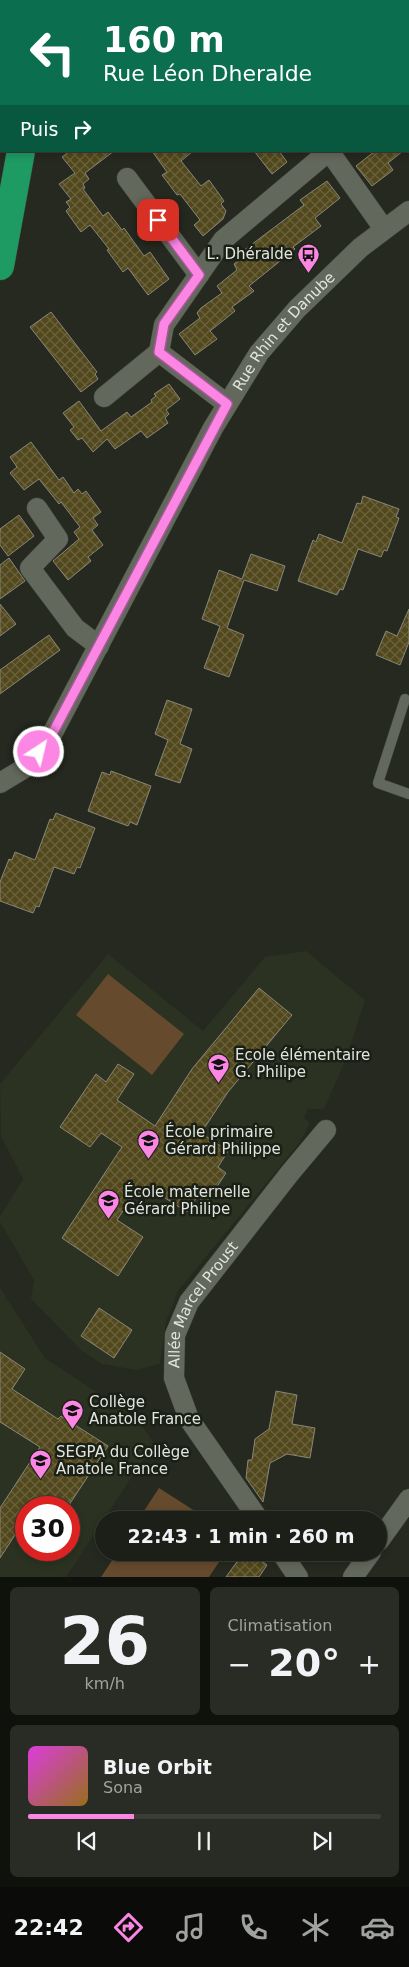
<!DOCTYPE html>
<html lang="fr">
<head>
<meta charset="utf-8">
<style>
  :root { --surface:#1c1f17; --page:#292c24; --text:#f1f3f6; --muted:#a0a2a1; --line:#3a3d36; --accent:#fc86e4 }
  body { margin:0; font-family:"DejaVu Sans",sans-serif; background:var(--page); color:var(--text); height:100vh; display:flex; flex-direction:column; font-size:19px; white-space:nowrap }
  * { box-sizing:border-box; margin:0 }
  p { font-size:16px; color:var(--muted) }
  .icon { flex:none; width:28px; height:28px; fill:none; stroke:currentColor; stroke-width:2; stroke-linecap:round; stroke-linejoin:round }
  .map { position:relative; height:1577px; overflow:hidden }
  .drawer { display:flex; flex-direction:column; gap:10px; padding:10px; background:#0f110d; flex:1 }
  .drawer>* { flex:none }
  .guide { position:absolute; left:0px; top:0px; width:410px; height:152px; box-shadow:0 2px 8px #0003,0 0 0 1px var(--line); background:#0b6e4f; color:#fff; overflow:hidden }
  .speed { position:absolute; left:15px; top:1496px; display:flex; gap:10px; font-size:25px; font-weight:700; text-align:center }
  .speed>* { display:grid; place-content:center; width:65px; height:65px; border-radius:50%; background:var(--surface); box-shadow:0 2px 8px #0003,0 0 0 1px var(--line); line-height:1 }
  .speed .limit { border:8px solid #d22; background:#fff; color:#111 }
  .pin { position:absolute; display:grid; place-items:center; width:42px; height:42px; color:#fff; margin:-21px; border-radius:10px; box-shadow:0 2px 8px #0006 }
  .me { position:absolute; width:55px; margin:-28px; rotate:35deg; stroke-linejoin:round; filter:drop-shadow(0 0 4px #0008) }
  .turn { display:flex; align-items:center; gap:18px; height:105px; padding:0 20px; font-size:22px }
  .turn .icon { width:65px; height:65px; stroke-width:2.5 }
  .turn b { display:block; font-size:35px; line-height:42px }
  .then { display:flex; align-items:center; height:48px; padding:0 20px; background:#0003; gap:10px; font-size:19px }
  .big { font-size:38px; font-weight:700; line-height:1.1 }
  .drawer .tile { flex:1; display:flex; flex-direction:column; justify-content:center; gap:8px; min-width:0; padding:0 18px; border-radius:8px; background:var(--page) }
  .drawer .dial { align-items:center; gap:0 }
  .dial b { font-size:65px; line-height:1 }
  .song { display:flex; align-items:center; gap:15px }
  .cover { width:60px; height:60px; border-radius:8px; background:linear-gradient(135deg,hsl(300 70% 55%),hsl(40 70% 35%)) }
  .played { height:5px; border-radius:2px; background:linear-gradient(90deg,var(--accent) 30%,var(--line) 30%) }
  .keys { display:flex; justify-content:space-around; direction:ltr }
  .heat { display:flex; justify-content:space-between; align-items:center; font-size:28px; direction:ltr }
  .drawer .tiles { flex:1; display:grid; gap:10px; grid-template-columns:1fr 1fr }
  .tile:last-child { grid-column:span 2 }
  .trip { position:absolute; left:95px; top:1511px; width:292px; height:50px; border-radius:25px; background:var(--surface); box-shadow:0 2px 8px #0003,0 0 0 1px var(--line); font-weight:700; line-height:50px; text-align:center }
  .menu { display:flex; height:80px; justify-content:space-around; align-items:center; background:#0b0c09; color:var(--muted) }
  .menu .icon { width:35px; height:35px }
  .menu .on { color:var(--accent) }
  .menu b { font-size:22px; color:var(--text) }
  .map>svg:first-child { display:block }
  .built { fill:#2b3221; fill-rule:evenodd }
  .park { fill:#654a2d }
  .building { fill:url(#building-cross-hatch); stroke:#888678 }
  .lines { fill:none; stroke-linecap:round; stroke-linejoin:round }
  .lane-casing { stroke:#41453c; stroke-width:11 }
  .street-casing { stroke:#41453c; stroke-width:21 }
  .highway-casing { stroke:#41453c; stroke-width:29 }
  .lane { stroke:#63685c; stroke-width:10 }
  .street { stroke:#63685c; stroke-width:20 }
  .highway { stroke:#1d9b63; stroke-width:28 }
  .route-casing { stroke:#a45794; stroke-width:12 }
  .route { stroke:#fc86e4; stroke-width:9 }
  .labels { text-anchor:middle; stroke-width:5; stroke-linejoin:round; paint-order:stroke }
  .poi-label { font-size:15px; fill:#e2e5de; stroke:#1b2016; text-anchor:start }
  .street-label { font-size:15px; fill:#e2e5de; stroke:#1b2016 }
</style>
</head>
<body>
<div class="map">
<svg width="409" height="1577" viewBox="0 0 409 1577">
  <defs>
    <pattern id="building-cross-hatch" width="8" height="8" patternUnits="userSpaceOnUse" patternTransform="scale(1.25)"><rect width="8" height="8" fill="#52481d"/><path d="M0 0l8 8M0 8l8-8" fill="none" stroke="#6b623d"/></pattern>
  </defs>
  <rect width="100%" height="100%" fill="#25291f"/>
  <g class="built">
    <path d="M 306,951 L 365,1000 L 346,1059 L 324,1109 L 308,1109 L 304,1118 L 310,1123 L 300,1142 L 178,1291 L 166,1322 L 160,1364 L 136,1370 L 102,1364 L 82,1351 L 31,1299 L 34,1280 L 0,1222 L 0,1216 L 23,1179 L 1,1136 L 0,1084 L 108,954 L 203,1031 L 265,957 Z"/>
    <path d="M 0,1288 L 45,1358 L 136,1418 L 154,1443 L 66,1577 L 0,1577 ZM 26,1508 L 69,1508 L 69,1550 L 26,1550 Z"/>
  </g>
  <g class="park">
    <path d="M 108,974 L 184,1034 L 152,1075 L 76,1015 Z"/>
    <path d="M 159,1488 L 209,1520 L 138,1520 Z"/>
    <path d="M 117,1553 L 117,1552 L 225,1553 L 209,1577 L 101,1577 Z"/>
  </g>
  <g class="building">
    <path d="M 70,151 L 114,151 L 85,173 L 89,179 L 83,184 L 85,188 L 83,189 L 103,216 L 108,212 L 122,230 L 124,228 L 144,256 L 150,252 L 169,279 L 148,295 L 128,268 L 123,272 L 107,250 L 109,249 L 90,225 L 81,232 L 66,211 L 70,207 L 66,202 L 71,199 L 59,184 L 75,173 L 62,157 Z"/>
    <path d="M 152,151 L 193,151 L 181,161 L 201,186 L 209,180 L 224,201 L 221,204 L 226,211 L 223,219 L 203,236 L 194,225 L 200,220 L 180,194 L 177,195 L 162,175 L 167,172 Z"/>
    <path d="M 254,151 L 279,151 L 287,162 L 272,174 Z"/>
    <path d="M 375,151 L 403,151 L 388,163 L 393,170 L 372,186 L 356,166 Z"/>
    <path d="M 327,181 L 340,198 L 315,218 L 321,226 L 293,247 L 295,249 L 249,286 L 254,291 L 232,307 L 235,311 L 210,331 L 217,339 L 195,355 L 179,334 L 200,318 L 197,313 L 201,308 L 222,293 L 217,286 L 237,270 L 234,264 L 246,255 L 243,251 L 304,205 L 300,200 Z"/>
    <path d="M 51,312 L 97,372 L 95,374 L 98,379 L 81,392 L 30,327 Z"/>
    <path d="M 169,384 L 180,399 L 166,410 L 169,414 L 165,418 L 168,423 L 147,438 L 141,431 L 115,449 L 107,439 L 93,452 L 82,438 L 78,440 L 70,430 L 74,427 L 63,413 L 79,401 L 101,431 L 127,412 L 131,417 L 152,402 L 151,400 L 156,396 L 154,394 Z"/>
    <path d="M 31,442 L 59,480 L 63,477 L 74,493 L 78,489 L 82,494 L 86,491 L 101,512 L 93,518 L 98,525 L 92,530 L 103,545 L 88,557 L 91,561 L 68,580 L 53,561 L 79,539 L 74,532 L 80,527 L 61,502 L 59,504 L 39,479 L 24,490 L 10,473 L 17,467 L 10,457 Z"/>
    <path d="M 363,496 L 399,509 L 396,517 L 399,518 L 387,551 L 384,550 L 381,557 L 358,549 L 343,590 L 340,589 L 337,595 L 298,581 L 313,540 L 316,542 L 319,534 L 342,543 L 357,503 L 361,504 Z"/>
    <path d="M 19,515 L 34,536 L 8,556 L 0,545 L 0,529 Z"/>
    <path d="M 251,554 L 285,566 L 277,591 L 244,580 L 227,628 L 244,635 L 229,677 L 204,668 L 220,626 L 202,619 L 219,570 L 242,579 Z"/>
    <path d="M 9,558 L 25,581 L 0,599 L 0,565 Z"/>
    <path d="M 0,604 L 16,624 L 0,636 Z"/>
    <path d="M 409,609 L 409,642 L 400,665 L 376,655 L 386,631 L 397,636 Z"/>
    <path d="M 49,635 L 60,650 L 0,694 L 0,670 Z"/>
    <path d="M 167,700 L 192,709 L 180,744 L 192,749 L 180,783 L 155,775 L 168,740 L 155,734 Z"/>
    <path d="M 111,771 L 151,786 L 137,825 L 130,822 L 128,826 L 88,811 L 102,772 L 110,775 Z"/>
    <path d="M 56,813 L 95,828 L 80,868 L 77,867 L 74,874 L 54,867 L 39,907 L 36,906 L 33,913 L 0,901 L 0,882 L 9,859 L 12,860 L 15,852 L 35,860 L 50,819 L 53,820 Z"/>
    <path d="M 259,988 L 292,1015 L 228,1092 L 201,1133 L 228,1151 L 218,1167 L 226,1173 L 206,1203 L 197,1197 L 187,1212 L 145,1185 L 138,1196 L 134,1194 L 117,1220 L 143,1237 L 118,1276 L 62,1238 L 122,1147 L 101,1133 L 90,1147 L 60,1127 L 96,1074 L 106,1082 L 118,1064 L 134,1074 L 117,1100 L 155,1126 L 192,1069 Z"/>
    <path d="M 99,1308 L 132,1330 L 114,1358 L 81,1336 Z"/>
    <path d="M 0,1352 L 25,1369 L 12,1389 L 58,1419 L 61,1416 L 108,1446 L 67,1508 L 26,1508 L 26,1518 L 0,1558 L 0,1508 L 40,1447 L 0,1422 Z"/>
    <path d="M 276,1391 L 297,1395 L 292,1424 L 315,1428 L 310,1458 L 287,1454 L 270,1463 L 263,1502 L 246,1478 L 248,1460 L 252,1460 L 255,1439 L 269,1429 Z"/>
    <path d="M 244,1552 L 250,1552 L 267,1565 L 259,1577 L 226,1577 Z"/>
  </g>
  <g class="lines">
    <defs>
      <path id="lane" d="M 405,699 L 378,783 L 409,794"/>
      <g id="street">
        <path d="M 127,178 L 199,275"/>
        <path d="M 104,397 L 159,352"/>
        <path d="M 227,404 L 159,352 L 164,325 L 223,240 L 329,151 L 384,229"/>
        <path d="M 37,508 L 58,539 L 30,568 L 75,628 L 99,646"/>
        <path id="s1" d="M 0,783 L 28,766 L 50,738 L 213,428 L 259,353 L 297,309 L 360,248 L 409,211"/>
        <path id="s2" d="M 259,1520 L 189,1419 L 174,1378 L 175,1335 L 189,1302 L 290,1173 L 326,1130"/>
        <path d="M 379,1541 L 409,1499"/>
        <path d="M 281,1552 L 298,1577"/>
        <path d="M 353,1577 L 371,1552"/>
      </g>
      <g id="highway">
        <path d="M 64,1 L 65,0"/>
        <path d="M 0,266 L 21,151"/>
      </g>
    </defs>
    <use href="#lane" class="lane-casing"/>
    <use href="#street" class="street-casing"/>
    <use href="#highway" class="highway-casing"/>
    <use href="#lane" class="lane"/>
    <use href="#street" class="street"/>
    <use href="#highway" class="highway"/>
  </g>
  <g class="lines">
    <defs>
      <path id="route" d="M 39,752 L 50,738 L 227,404 L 159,352 L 164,324 L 199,275 L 158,220"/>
    </defs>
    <use href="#route" class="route-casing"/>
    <use href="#route" class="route"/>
  </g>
  <defs>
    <symbol id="bus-pin" viewBox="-11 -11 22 30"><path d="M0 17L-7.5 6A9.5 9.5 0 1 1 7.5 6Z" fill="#fc86e4" stroke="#1b2016"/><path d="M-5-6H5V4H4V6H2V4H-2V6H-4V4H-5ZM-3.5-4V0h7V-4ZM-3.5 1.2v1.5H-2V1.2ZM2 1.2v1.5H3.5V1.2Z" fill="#111"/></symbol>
    <symbol id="school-pin" viewBox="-11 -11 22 30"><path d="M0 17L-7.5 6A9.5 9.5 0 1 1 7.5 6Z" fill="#fc86e4" stroke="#1b2016"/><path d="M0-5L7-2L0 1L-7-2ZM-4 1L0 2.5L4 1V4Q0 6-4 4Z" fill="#111"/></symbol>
  </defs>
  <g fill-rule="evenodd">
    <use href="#bus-pin" x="296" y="242" width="25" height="34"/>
    <use href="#school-pin" x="206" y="1052" width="25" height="34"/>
    <use href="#school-pin" x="136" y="1128" width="25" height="34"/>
    <use href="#school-pin" x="96" y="1188" width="25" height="34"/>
    <use href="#school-pin" x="60" y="1398" width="25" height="34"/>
    <use href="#school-pin" x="28" y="1448" width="25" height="34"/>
  </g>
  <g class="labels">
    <g class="poi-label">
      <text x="293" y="259" text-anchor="end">L. Dhéralde</text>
      <text x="235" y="1060">Ecole élémentaire<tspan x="235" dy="17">G. Philipe</tspan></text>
      <text x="165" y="1137">École primaire<tspan x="165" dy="17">Gérard Philippe</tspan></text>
      <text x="124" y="1197">École maternelle<tspan x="124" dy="17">Gérard Philipe</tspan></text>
      <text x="89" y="1407">Collège<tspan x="89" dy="17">Anatole France</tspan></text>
      <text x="56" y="1457">SEGPA du Collège<tspan x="56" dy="17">Anatole France</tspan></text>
    </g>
    <g class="street-label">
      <text dy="5" stroke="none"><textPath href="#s1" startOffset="539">Rue Rhin et Danube</textPath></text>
      <text dy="5" stroke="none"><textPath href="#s2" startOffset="248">Allée Marcel Proust</textPath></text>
    </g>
  </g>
</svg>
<div class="speed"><div class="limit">30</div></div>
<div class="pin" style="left:158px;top:220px;background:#d93025"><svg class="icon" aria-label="arrive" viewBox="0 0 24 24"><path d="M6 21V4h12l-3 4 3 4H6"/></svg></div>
<svg class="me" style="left:39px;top:752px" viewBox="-20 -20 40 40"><circle r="17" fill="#fc86e4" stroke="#fff" stroke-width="3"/><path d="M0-11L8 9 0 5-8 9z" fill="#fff"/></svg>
<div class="trip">22:43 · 1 min · 260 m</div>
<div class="guide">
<div class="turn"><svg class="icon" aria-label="left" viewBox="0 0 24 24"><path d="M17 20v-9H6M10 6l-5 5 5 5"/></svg><div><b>160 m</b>Rue Léon Dheralde</div></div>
<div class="then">Puis<svg class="icon" aria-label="right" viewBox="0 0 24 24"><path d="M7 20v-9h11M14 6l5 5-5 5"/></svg></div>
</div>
</div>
<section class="drawer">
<div class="tiles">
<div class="tile dial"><b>26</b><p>km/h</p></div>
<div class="tile"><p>Climatisation</p>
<div class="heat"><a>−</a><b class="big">20°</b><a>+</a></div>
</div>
<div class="tile">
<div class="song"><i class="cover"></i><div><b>Blue Orbit</b><p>Sona</p></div></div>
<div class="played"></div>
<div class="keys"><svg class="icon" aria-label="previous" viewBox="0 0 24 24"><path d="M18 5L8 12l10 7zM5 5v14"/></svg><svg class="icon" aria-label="pause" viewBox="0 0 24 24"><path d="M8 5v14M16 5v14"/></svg><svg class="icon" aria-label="next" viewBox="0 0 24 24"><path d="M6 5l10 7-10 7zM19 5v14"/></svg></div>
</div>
</div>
</section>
<nav class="menu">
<b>22:42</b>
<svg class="icon on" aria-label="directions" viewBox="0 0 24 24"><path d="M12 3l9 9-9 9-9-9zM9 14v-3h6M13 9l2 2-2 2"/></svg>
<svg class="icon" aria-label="music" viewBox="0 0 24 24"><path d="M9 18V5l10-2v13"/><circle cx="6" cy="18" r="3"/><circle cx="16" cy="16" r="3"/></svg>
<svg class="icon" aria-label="phone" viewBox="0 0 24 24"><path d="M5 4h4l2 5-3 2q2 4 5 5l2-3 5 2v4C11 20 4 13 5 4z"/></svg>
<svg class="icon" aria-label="climate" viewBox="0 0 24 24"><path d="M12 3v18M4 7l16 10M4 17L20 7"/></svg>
<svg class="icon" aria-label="car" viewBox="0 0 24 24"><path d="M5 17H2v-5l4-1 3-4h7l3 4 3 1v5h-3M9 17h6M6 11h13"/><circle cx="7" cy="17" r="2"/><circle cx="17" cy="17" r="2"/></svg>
</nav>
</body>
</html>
